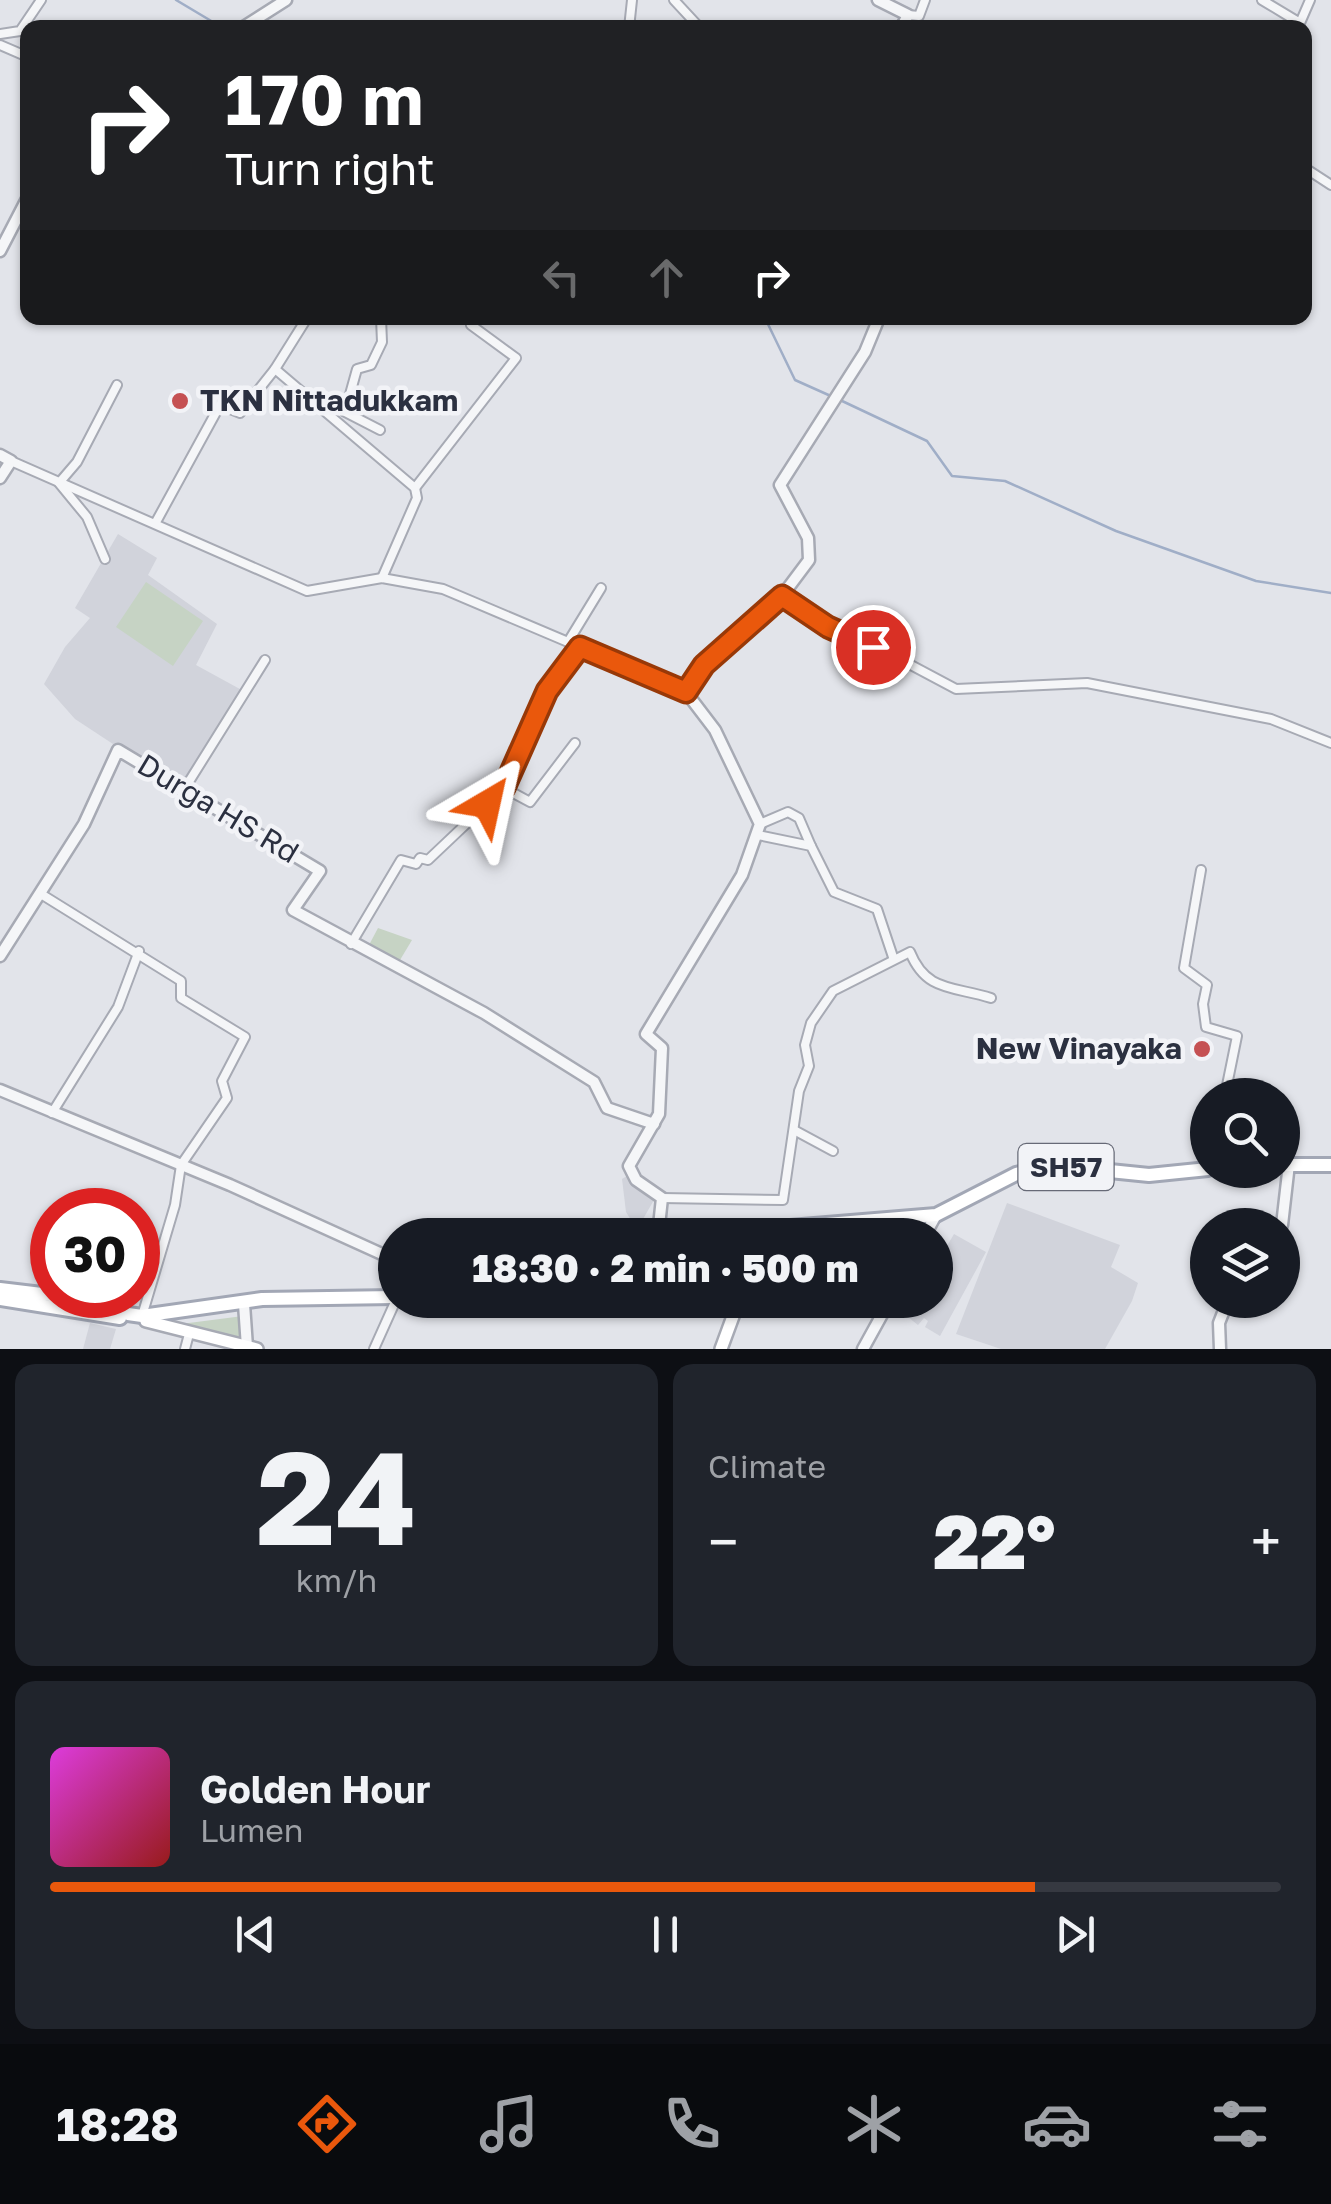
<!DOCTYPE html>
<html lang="en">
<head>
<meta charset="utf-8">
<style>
  :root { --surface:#171b24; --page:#20242c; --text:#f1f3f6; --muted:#9ea1a6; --line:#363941; --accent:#ea580c }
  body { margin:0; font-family:"Golos Text",sans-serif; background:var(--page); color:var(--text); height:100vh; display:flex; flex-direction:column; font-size:38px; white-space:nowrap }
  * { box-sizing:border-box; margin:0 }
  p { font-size:32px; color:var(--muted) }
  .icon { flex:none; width:55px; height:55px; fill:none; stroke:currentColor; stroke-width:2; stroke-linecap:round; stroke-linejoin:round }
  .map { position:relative; height:1349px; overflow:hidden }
  .sheet { display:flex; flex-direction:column; gap:15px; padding:15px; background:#0d0f14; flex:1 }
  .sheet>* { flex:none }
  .top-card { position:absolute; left:20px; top:20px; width:1292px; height:305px; border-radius:20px; box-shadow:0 2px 8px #0004; background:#202124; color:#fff; overflow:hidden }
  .controls { position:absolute; left:1190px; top:1078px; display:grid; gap:20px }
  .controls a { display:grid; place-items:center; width:110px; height:110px; border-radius:50%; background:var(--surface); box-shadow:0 2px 8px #0004; font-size:50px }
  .speed { position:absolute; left:30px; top:1188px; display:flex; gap:20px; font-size:50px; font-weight:700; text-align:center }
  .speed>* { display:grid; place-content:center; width:130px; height:130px; border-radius:50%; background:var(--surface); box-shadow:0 2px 8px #0004; line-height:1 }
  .speed .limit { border:15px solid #d22; background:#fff; color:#111 }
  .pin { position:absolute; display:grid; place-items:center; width:85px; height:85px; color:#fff; margin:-42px; border:5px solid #fff; border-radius:50%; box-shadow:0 2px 10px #0007 }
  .me { position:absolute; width:110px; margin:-55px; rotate:36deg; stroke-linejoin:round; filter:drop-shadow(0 0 8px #0008) }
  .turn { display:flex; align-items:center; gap:35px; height:210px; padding:0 40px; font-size:45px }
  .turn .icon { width:130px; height:130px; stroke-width:2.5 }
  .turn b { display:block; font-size:70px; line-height:85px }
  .lanes { display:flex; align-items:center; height:95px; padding:0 40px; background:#0003; justify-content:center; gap:50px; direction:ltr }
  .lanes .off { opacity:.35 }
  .big { font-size:75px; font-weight:800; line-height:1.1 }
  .sheet .tile { flex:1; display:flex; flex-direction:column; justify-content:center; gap:15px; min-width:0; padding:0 35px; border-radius:20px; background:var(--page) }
  .sheet .dial { align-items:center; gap:0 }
  .dial b { font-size:130px; line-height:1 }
  .song { display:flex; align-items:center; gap:30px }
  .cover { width:120px; height:120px; border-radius:15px; background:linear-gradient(135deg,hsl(300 70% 55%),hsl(0 70% 35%)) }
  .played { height:10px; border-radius:5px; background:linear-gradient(90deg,var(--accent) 80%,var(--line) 80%) }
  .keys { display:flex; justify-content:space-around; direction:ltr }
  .heat { display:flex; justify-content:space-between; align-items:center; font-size:55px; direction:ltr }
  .sheet .tiles { flex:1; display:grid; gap:15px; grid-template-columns:1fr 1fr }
  .tile:last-child { grid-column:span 2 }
  .trip { position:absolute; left:378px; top:1218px; width:575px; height:100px; border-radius:50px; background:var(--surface); box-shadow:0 2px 8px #0004; font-weight:800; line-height:100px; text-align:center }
  .tab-bar { display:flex; height:160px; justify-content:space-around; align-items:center; background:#090b0e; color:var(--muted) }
  .tab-bar .icon { width:70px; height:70px }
  .tab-bar .active { color:var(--accent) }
  .tab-bar b { font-size:45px; color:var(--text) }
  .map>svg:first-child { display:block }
  .built { fill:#d1d3db }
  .green { fill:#c6d3c4 }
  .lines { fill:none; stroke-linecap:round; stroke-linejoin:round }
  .stream { stroke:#a0aec7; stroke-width:2.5 }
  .minor-casing { stroke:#a7aab4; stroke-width:12 }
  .tertiary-casing { stroke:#a7aab4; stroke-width:15 }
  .secondary-casing { stroke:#a7aab4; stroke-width:16 }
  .primary-casing { stroke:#a2a7b5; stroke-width:18 }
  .minor { stroke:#f5f6f8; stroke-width:8 }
  .tertiary { stroke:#f5f6f8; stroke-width:10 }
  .secondary { stroke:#fff; stroke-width:11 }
  .primary { stroke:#fff; stroke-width:12 }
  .route-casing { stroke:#983908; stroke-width:25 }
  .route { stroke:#ea580c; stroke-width:18 }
  .poi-dot { fill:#c55153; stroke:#f2f3f7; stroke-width:4 }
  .labels { text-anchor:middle; stroke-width:9; stroke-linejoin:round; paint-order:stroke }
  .shield { fill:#f2f3f7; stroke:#676a77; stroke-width:2.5 }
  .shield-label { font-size:28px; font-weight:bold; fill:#2b3040 }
  .poi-label { font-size:30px; font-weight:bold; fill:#2b3040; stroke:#f2f3f7; text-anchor:start }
  .street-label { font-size:30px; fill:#2b3040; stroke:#f2f3f7 }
</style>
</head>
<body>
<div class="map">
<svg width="1331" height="1349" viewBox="0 0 1331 1349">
  <rect width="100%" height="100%" fill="#e2e4ea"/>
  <g class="built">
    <path d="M 118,534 L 157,558 L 148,575 L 217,624 L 196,665 L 249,694 L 186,792 L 75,719 L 44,684 L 65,647 L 90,618 L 75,608 Z"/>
    <path d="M 627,1176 L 654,1200 L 643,1219 L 631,1220 L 626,1212 L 622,1179 Z"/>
    <path d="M 1007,1203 L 1120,1245 L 1111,1267 L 1138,1283 L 1132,1301 L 1105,1349 L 1001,1349 L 956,1334 Z"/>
    <path d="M 954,1234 L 986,1252 L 940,1336 L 925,1327 L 928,1321 L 924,1318 L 918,1325 L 908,1317 L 913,1307 L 900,1300 L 935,1300 L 935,1246 L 944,1251 Z"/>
    <path d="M 90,1323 L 116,1329 L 110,1349 L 83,1349 Z"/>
  </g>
  <g class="green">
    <path d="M 146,582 L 203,621 L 173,666 L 116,627 Z"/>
    <path d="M 378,928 L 412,940 L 400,960 L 369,945 Z"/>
    <path d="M 243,1316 L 242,1340 L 181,1324 Z"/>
  </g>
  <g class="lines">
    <g class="stream">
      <path d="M 176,0 L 223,28"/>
      <path d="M 765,318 L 795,380 L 833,397"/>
      <path d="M 840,400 L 927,441 L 952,476 L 1005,481 L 1116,531 L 1256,581 L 1331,593"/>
    </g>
    <defs>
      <g id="minor">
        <path d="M 674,0 L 700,28"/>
        <path d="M 1262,0 L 1300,23"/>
        <path d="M 908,15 L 919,16 L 925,0"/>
        <path d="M 1300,23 L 1310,0"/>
        <path d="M 629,28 L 632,0"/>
        <path d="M 0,34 L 20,31 L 41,0"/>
        <path d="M 0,45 L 28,57"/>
        <path d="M 1305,168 L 1331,185"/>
        <path d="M 275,369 L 307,318"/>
        <path d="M 380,430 L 345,412 L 357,369 L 371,365 L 382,342 L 381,318"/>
        <path d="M 11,461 L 307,591 L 382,578 L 443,589 L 686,692"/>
        <path d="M 415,488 L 516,358 L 471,325"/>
        <path d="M 156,522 L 220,405 L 240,413 L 275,369 L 415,488 L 417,498 L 382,578"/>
        <path d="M 105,559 L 87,517 L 59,483 L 77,462 L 117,385"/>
        <path d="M 782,596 L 827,627 L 862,639 L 956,689 L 1087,683 L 1271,719 L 1331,743"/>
        <path d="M 568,642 L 601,588"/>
        <path d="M 185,788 L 265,660"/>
        <path d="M 504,788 L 530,802 L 575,743"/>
        <path d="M 760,824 L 788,812 L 799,818 L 811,846"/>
        <path d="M 758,835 L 811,846 L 834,892 L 877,909 L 893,957"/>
        <path d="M 1201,870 L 1184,968 L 1207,985 L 1203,1004 L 1206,1027 L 1237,1036 L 1225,1095"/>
        <path d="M 41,894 L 181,981 L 181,998 L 245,1037 L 222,1081 L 227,1098 L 181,1165 L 175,1205 L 142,1316"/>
        <path d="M 351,944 L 401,860 L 416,864 L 420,858 L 428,860 L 504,788 L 547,691 L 580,647"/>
        <path d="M 52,1113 L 118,1007 L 139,951"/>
        <path d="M 794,1130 L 833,1151"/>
        <path d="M 662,1198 L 783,1200 L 799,1091 L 809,1066 L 805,1045 L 811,1023 L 833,991 L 910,952 C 926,992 953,986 991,998"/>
        <path d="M 185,1349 L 189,1334"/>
        <path d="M 374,1349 L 396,1300"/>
      </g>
      <g id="tertiary">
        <path d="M 878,0 L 908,15 L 901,28"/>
        <path d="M 242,28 L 286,0"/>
        <path d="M 0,251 L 28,197"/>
        <path d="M 0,455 L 11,461 L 0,478"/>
        <path d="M 0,956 L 84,824 L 118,750 L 320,871 L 293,910 L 484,1013 L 594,1082 L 607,1108 L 654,1124"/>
        <path d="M 0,1090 L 230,1185 L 395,1260"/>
        <path d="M 1282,1225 L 1289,1164"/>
        <path d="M 658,1235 L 662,1198 L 636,1180 L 629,1166 L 659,1114 L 662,1048 L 646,1034 L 742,875 L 760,824 L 715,730 L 686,692 L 704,665 L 782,596 L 809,560 L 808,538 L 780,485 L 865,352 L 879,318"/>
        <path d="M 925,1235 L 936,1215"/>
        <path d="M 244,1304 L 247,1347"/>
        <path d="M 863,1349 L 890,1300"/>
        <path d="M 1220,1349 L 1219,1323 L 1228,1300"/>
      </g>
      <g id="secondary">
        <path d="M 146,1315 L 146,1321 L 257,1349"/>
        <path d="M 721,1349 L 739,1300"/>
      </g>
      <g id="primary">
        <path d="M 1282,1165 L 1331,1165"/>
        <path d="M 694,1235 L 936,1215 L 1016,1174 L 1051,1165 L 1149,1175 L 1208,1169"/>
        <path d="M 0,1289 L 75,1298 L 121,1311"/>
        <path d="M 0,1299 L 120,1318"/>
        <path d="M 128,1314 L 142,1316 L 262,1299 L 395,1297"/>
      </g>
    </defs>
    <use href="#minor" class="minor-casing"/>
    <use href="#tertiary" class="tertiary-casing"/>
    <use href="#secondary" class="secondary-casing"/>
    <use href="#primary" class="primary-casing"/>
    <use href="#minor" class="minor"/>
    <use href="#tertiary" class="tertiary"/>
    <use href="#secondary" class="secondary"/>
    <use href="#primary" class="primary"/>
  </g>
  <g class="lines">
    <defs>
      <path id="route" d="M 487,804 L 504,788 L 547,691 L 580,647 L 686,692 L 704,665 L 782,596 L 828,627 L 873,647"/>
    </defs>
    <use href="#route" class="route-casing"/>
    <use href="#route" class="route"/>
  </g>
  <g class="poi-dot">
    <circle cx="180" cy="401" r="10"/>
    <circle cx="1202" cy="1049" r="10"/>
  </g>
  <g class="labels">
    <rect class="shield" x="1018.5" y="1144" width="95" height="46" rx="8"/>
    <g class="shield-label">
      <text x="1066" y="1177">SH57</text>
    </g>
    <g class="poi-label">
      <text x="200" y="411">TKN Nittadukkam</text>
      <text x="1182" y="1059" text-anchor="end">New Vinayaka</text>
    </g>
    <g class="street-label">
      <text transform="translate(218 809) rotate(31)" y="10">Durga HS Rd</text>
    </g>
  </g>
</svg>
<div class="controls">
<a><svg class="icon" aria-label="search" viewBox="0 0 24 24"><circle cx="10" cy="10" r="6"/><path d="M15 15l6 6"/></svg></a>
<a><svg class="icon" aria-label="layers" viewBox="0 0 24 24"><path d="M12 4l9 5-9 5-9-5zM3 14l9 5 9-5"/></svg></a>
</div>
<div class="speed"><div class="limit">30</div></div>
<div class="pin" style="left:873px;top:647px;background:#d93025"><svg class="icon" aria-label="arrive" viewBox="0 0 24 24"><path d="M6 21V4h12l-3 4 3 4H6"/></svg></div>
<svg class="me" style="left:487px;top:804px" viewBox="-20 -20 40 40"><path d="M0-17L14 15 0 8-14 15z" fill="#ea580c" stroke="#fff" stroke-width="4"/></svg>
<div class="trip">18:30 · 2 min · 500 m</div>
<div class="top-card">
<div class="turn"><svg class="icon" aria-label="right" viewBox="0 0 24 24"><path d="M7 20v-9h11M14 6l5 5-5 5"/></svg><div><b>170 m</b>Turn right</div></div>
<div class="lanes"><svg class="icon off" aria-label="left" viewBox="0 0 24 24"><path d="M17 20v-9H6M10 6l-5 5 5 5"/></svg><svg class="icon off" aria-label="ahead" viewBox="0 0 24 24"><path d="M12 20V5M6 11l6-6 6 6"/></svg><svg class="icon" aria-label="right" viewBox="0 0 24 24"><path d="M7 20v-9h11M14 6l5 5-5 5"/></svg></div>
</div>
</div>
<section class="sheet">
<div class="tiles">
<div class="tile dial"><b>24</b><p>km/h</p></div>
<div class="tile"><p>Climate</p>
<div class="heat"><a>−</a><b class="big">22°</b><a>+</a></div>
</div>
<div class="tile">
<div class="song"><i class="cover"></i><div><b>Golden Hour</b><p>Lumen</p></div></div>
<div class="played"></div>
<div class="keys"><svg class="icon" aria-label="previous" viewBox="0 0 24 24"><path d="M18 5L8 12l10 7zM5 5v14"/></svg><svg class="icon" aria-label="pause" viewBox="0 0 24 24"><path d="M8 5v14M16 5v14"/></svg><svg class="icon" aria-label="next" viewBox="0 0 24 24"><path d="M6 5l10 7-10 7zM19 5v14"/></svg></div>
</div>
</div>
</section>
<nav class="tab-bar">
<b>18:28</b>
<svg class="icon active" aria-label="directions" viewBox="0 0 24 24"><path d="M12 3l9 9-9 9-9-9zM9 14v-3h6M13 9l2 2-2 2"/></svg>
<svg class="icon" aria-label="music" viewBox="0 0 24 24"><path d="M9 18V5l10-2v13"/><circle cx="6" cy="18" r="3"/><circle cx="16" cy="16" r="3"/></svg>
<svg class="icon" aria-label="phone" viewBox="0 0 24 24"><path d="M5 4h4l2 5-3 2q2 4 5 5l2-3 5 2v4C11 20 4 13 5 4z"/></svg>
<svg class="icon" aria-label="climate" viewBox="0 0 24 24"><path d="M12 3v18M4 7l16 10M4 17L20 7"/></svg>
<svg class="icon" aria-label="car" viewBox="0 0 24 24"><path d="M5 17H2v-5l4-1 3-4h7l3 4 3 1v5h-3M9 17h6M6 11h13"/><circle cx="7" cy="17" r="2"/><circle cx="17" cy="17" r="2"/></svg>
<svg class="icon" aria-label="filters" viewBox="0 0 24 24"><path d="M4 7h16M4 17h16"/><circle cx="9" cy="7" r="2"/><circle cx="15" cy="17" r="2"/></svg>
</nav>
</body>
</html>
